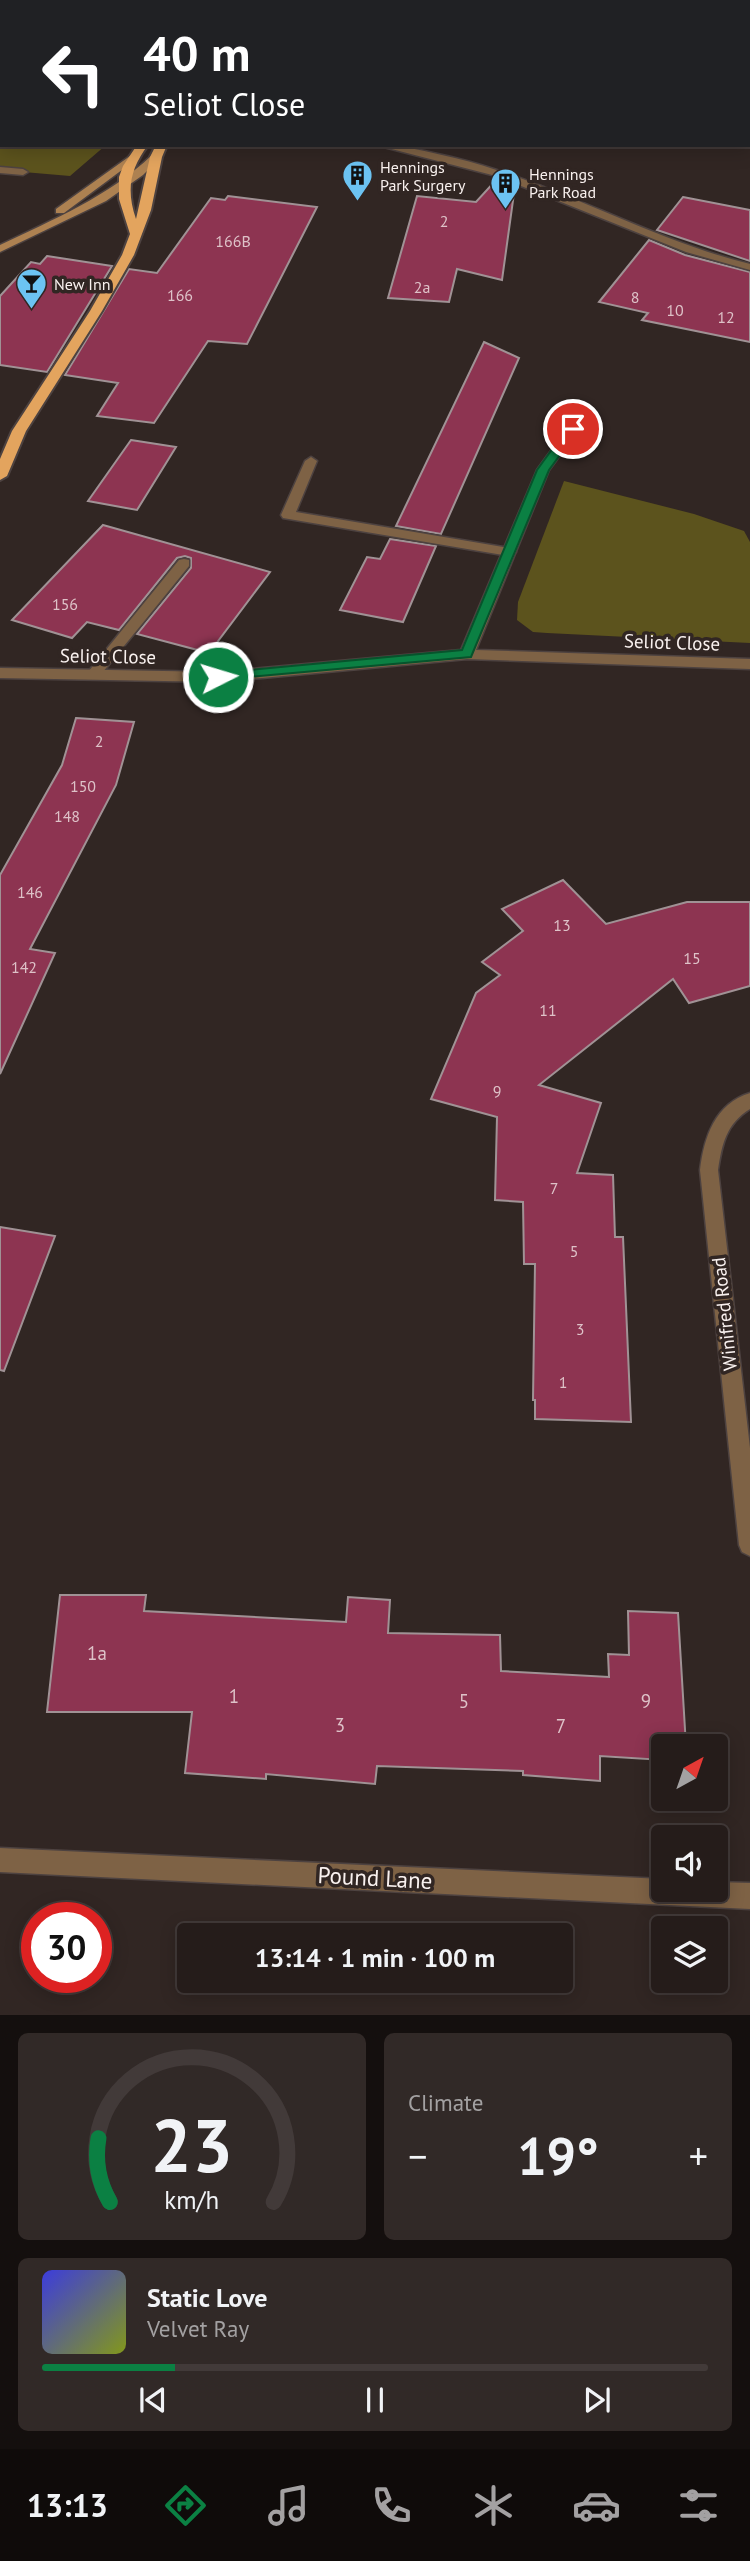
<!DOCTYPE html>
<html lang="en">
<head>
<meta charset="utf-8">
<style>
  :root { --surface:#251c1a; --page:#312927; --text:#f1f3f6; --muted:#a3a1a2; --line:#423a39; --accent:#0b8043 }
  body { margin:0; font-family:"PT Sans",sans-serif; background:var(--page); color:var(--text); height:100vh; display:flex; flex-direction:column; font-size:26px; white-space:nowrap }
  * { box-sizing:border-box; margin:0 }
  p { font-size:23px; color:var(--muted) }
  .icon { flex:none; width:38px; height:38px; fill:none; stroke:currentColor; stroke-width:2; stroke-linecap:round; stroke-linejoin:round }
  .map { position:relative; height:2015px; overflow:hidden }
  .side { display:flex; flex-direction:column; gap:18px; padding:18px; background:#140f0e; flex:1 }
  .side>* { flex:none }
  .hud { position:absolute; left:0px; top:0px; width:751px; height:147px; box-shadow:0 4px 18px #0003,0 0 0 2px var(--line); background:#202124; color:#fff; overflow:hidden }
  .needle { width:46px; rotate:40deg }
  .buttons { position:absolute; left:651px; top:1734px; display:grid; gap:14px }
  .buttons a { display:grid; place-items:center; width:77px; height:77px; border-radius:7px; background:var(--surface); box-shadow:0 4px 18px #0003,0 0 0 2px var(--line); font-size:35px }
  .speed { position:absolute; left:21px; top:1902px; display:flex; gap:14px; font-size:35px; font-weight:700; text-align:center }
  .speed>* { display:grid; place-content:center; width:91px; height:91px; border-radius:50%; background:var(--surface); box-shadow:0 4px 18px #0003,0 0 0 2px var(--line); line-height:1 }
  .speed .limit { border:10px solid #d22; background:#fff; color:#111 }
  .pin { position:absolute; display:grid; place-items:center; width:60px; height:60px; color:#fff; margin:-30px; border:4px solid #fff; border-radius:50%; box-shadow:0 2px 7px #0007 }
  .me { position:absolute; width:77px; margin:-38px; rotate:85deg; stroke-linejoin:round; filter:drop-shadow(0 0 5px #0008) }
  .turn { display:flex; align-items:center; gap:24px; height:147px; padding:0 28px; font-size:32px }
  .turn .icon { width:91px; height:91px; stroke-width:2.5 }
  .turn b { display:block; font-size:49px; line-height:60px }
  .big { font-size:52px; font-weight:700; line-height:1.1 }
  .side .widget { flex:1; display:flex; flex-direction:column; justify-content:center; gap:10px; min-width:0; padding:0 24px; border-radius:10px; background:var(--page) }
  .side .dial { align-items:center; gap:0 }
  .dial svg { height:182px; overflow:visible; fill:none; stroke:var(--line); stroke-width:7; stroke-linecap:round; text-anchor:middle }
  .dial text { fill:var(--text); stroke:none }
  .song { display:flex; align-items:center; gap:21px }
  .cover { width:84px; height:84px; border-radius:10px; background:linear-gradient(135deg,hsl(240 70% 55%),hsl(70 70% 35%)) }
  .played { height:7px; border-radius:4px; background:linear-gradient(90deg,var(--accent) 20%,var(--line) 20%) }
  .keys { display:flex; justify-content:space-around; direction:ltr }
  .heat { display:flex; justify-content:space-between; align-items:center; font-size:38px; direction:ltr }
  .side .tiles { flex:1; display:grid; gap:18px; grid-template-columns:1fr 1fr }
  .widget:last-child { grid-column:span 2 }
  .trip { position:absolute; left:177px; top:1923px; width:396px; height:70px; border-radius:7px; background:var(--surface); box-shadow:0 4px 18px #0003,0 0 0 2px var(--line); font-weight:700; line-height:70px; text-align:center }
  .tab-bar { display:flex; height:112px; justify-content:space-around; align-items:center; background:#0f0b0a; color:var(--muted) }
  .tab-bar .icon { width:49px; height:49px }
  .tab-bar .active { color:var(--accent) }
  .tab-bar b { font-size:32px; color:var(--text) }
  .map>svg:first-child { display:block }
  .green { fill:#5c531d }
  .building { fill:#8d3451; stroke:#a09295; stroke-width:2 }
  .lines { fill:none; stroke-linecap:round; stroke-linejoin:round }
  .service-casing { stroke:#4d4240; stroke-width:3 }
  .minor-casing { stroke:#4d4240; stroke-width:3 }
  .secondary-casing { stroke:#4d4240; stroke-width:3 }
  .trunk-casing { stroke:#4d4240; stroke-width:4 }
  .service { fill:#7e6245; fill-rule:evenodd }
  .minor { fill:#7e6245; fill-rule:evenodd }
  .secondary { fill:#ad8151; fill-rule:evenodd }
  .trunk { fill:#e3a45e; fill-rule:evenodd }
  .route { fill:#0b8043; stroke:#07532c; stroke-width:2 }
  .labels { text-anchor:middle; stroke-width:7; stroke-linejoin:round; paint-order:stroke }
  .far-poi-label { font-size:16px; fill:#f9f1ef; stroke:#312623; text-anchor:start }
  .number-label { font-size:16px; fill:#dec2c8 }
  .street-label { font-size:19px; fill:#f9f1ef; stroke:#312623 }
  .near-number-label { font-size:19px; fill:#dec2c8 }
  .near-street-label { font-size:23px; fill:#f9f1ef; stroke:#312623 }
</style>
</head>
<body>
<div class="map">
<svg width="750" height="2015" viewBox="0 0 750 2015">
  <rect width="100%" height="100%" fill="#312623"/>
  <g class="green">
    <path d="M 0,0 L 242,0 L 2,2 L 2,145 L 106,145 L 70,176 L 0,170 Z"/>
    <path d="M 564,481 L 694,514 L 744,531 L 750,542 L 750,643 L 547,633 L 533,632 L 517,620 L 518,602 Z"/>
  </g>
  <g class="building">
    <path d="M 497,179 L 515,186 L 502,280 L 457,269 L 449,302 L 388,298 L 417,196 L 476,202 Z"/>
    <path d="M 228,196 L 317,207 L 247,344 L 208,341 L 154,423 L 97,416 L 118,383 L 65,375 L 129,269 L 157,273 L 211,198 L 225,200 Z"/>
    <path d="M 683,197 L 750,210 L 750,261 L 657,230 Z"/>
    <path d="M 649,240 L 685,255 L 750,272 L 750,342 L 642,320 L 648,313 L 599,302 Z"/>
    <path d="M 47,256 L 112,266 L 47,372 L 0,365 L 0,296 L 31,262 L 40,264 Z"/>
    <path d="M 484,342 L 519,358 L 441,534 L 396,526 Z"/>
    <path d="M 131,440 L 176,447 L 137,510 L 88,501 Z"/>
    <path d="M 103,525 L 270,572 L 209,653 L 137,634 L 191,568 L 191,558 L 185,556 L 177,558 L 119,630 L 87,622 L 72,638 L 12,620 Z"/>
    <path d="M 390,539 L 436,546 L 403,622 L 340,610 L 367,557 L 380,559 Z"/>
    <path d="M 76,718 L 134,722 L 116,785 L 30,949 L 55,953 L 0,1074 L 0,875 L 62,765 Z"/>
    <path d="M 563,880 L 606,924 L 687,902 L 750,902 L 750,986 L 689,1003 L 673,979 L 539,1085 L 601,1103 L 577,1173 L 613,1175 L 615,1237 L 623,1237 L 631,1422 L 535,1419 L 535,1400 L 533,1400 L 535,1264 L 524,1264 L 523,1202 L 495,1200 L 497,1117 L 431,1099 L 476,993 L 500,975 L 482,962 L 523,931 L 502,909 Z"/>
    <path d="M 0,1227 L 55,1236 L 4,1371 L 0,1370 Z"/>
    <path d="M 60,1595 L 146,1595 L 144,1611 L 346,1622 L 348,1597 L 390,1600 L 388,1633 L 500,1635 L 501,1671 L 609,1677 L 608,1654 L 629,1655 L 628,1611 L 678,1613 L 686,1746 L 663,1746 L 663,1760 L 600,1756 L 600,1781 L 523,1775 L 523,1771 L 377,1766 L 375,1784 L 266,1774 L 266,1779 L 185,1773 L 192,1712 L 47,1712 Z"/>
  </g>
  <g class="lines">
    <defs>
      <g id="service">
        <path d="M 311,457 L 317,461 L 296,512 L 509,548 L 516,552 L 509,556 L 283,518 L 281,515 L 305,461 Z"/>
        <path d="M 184,559 L 189,560 L 189,566 L 98,678 L 88,678 L 86,675 L 88,672 L 179,560 Z"/>
      </g>
      <g id="minor">
        <path d="M 525,0 L 535,0 L 524,2 Z"/>
        <rect x="749" y="64" width="1" height="6"/>
        <path d="M 376,145 C 403,145 429,152 455,158 C 557,183 648,239 750,264 L 750,270 L 686,252 L 496,176 Z"/>
        <path d="M 0,167 L 23,169 L 28,172 L 23,175 L 0,173 Z"/>
        <path d="M 573,425 L 579,429 L 549,470 L 476,650 L 750,659 L 750,669 L 467,659 L 218,682 L 0,678 L 0,668 L 218,672 L 461,650 L 537,470 L 569,426 Z"/>
        <path d="M 750,1093 L 750,1109 C 726,1124 722,1144 718,1170 L 750,1448 L 750,1556 L 742,1552 L 739,1545 L 700,1170 C 704,1137 715,1104 750,1093 Z"/>
        <path d="M 0,1848 L 663,1879 L 663,1890 L 716,1890 L 716,1882 L 750,1883 L 750,1909 L 0,1872 Z"/>
      </g>
      <g id="secondary">
        <path d="M 152,155 L 161,157 L 143,175 L 106,201 L 0,252 L 0,245 C 54,219 108,197 152,155 Z"/>
        <path d="M 130,156 L 135,159 L 134,161 L 64,213 L 56,213 L 56,209 Z"/>
      </g>
      <g id="trunk">
        <path d="M 260,0 L 271,0 L 259,2 Z"/>
        <path d="M 137,145 L 148,145 C 130,169 126,190 136,219 L 150,157 L 156,145 L 167,145 L 162,157 L 151,210 L 134,255 L 102,311 L 26,431 L 7,476 L 0,480 L 0,459 L 12,431 L 90,311 L 122,255 L 130,234 L 119,199 L 119,177 L 123,166 Z"/>
      </g>
    </defs>
    <use href="#service" class="service-casing"/>
    <use href="#minor" class="minor-casing"/>
    <use href="#secondary" class="secondary-casing"/>
    <use href="#trunk" class="trunk-casing"/>
    <use href="#service" class="service"/>
    <use href="#minor" class="minor"/>
    <use href="#secondary" class="secondary"/>
    <use href="#trunk" class="trunk"/>
  </g>
  <path class="route" d="M 569,426 L 579,429 L 549,470 L 471,657 L 214,680 L 214,674 L 218,673 L 462,650 L 537,470 Z"/>
  <defs>
    <symbol id="building-pin" viewBox="-11 -11 22 30"><path d="M0 17L-7.5 6A9.5 9.5 0 1 1 7.5 6Z" fill="#6cc3f2" stroke="#312623"/><path d="M-4-6H4V6H1V3H-1V6H-4ZM-2.5-4.3h1.7v1.8h-1.7ZM.8-4.3h1.7v1.8H.8ZM-2.5-1h1.7V.8h-1.7ZM.8-1h1.7V.8H.8Z" fill="#111"/></symbol>
    <symbol id="bar-pin" viewBox="-11 -11 22 30"><path d="M0 17L-7.5 6A9.5 9.5 0 1 1 7.5 6Z" fill="#6cc3f2" stroke="#312623"/><path d="M-6-5H6L.8 .8V4.5H3.5V6h-7V4.5H-.8V.8Z" fill="#111"/></symbol>
  </defs>
  <g fill-rule="evenodd">
    <use href="#building-pin" x="340" y="158" width="35" height="47"/>
    <use href="#building-pin" x="488" y="166" width="35" height="47"/>
    <use href="#bar-pin" x="14" y="266" width="35" height="47"/>
  </g>
  <g class="labels">
    <g class="far-poi-label">
      <text x="380" y="173">Hennings<tspan x="380" dy="18">Park Surgery</tspan></text>
      <text x="529" y="180">Hennings<tspan x="529" dy="18">Park Road</tspan></text>
      <text x="54" y="290">New Inn</text>
    </g>
    <g class="number-label">
      <text x="444" y="227">2</text>
      <text x="233" y="247">166B</text>
      <text x="422" y="293">2a</text>
      <text x="180" y="301">166</text>
      <text x="635" y="303">8</text>
      <text x="675" y="316">10</text>
      <text x="726" y="323">12</text>
      <text x="65" y="610">156</text>
      <text x="99" y="747">2</text>
      <text x="83" y="792">150</text>
      <text x="67" y="822">148</text>
      <text x="30" y="898">146</text>
      <text x="562" y="931">13</text>
      <text x="692" y="964">15</text>
      <text x="24" y="973">142</text>
      <text x="548" y="1016">11</text>
      <text x="497" y="1097">9</text>
      <text x="554" y="1194">7</text>
      <text x="574" y="1257">5</text>
      <text x="580" y="1335">3</text>
      <text x="563" y="1388">1</text>
    </g>
    <g class="street-label">
      <text transform="translate(672 642) rotate(2)" y="7">Seliot Close</text>
      <text transform="translate(108 656) rotate(1)" y="7">Seliot Close</text>
      <text transform="translate(724 1314) rotate(-96)" y="7">Winifred Road</text>
    </g>
    <g class="near-number-label">
      <text x="97" y="1660">1a</text>
      <text x="234" y="1703">1</text>
      <text x="464" y="1708">5</text>
      <text x="646" y="1708">9</text>
      <text x="340" y="1732">3</text>
      <text x="561" y="1733">7</text>
    </g>
    <g class="near-street-label">
      <text transform="translate(375 1878) rotate(3)" y="8">Pound Lane</text>
    </g>
  </g>
</svg>
<div class="buttons">
<a><svg class="needle" viewBox="-14 -14 28 28"><path d="M0-13l5 13h-10z" fill="#e53935"/><path d="M0 13l5-13h-10z" fill="#a3a1a2"/></svg></a>
<a><svg class="icon" aria-label="sound" viewBox="0 0 24 24"><path d="M4 9h4l5-4v14l-5-4H4zM17 9q2 3 0 6"/></svg></a>
<a><svg class="icon" aria-label="layers" viewBox="0 0 24 24"><path d="M12 4l9 5-9 5-9-5zM3 14l9 5 9-5"/></svg></a>
</div>
<div class="speed"><div class="limit">30</div></div>
<div class="pin" style="left:573px;top:429px;background:#d93025"><svg class="icon" aria-label="arrive" viewBox="0 0 24 24"><path d="M6 21V4h12l-3 4 3 4H6"/></svg></div>
<svg class="me" style="left:218px;top:677px" viewBox="-20 -20 40 40"><circle r="17" fill="#0b8043" stroke="#fff" stroke-width="3"/><path d="M0-11L8 9 0 5-8 9z" fill="#fff"/></svg>
<div class="trip">13:14 · 1 min · 100 m</div>
<div class="hud">
<div class="turn"><svg class="icon" aria-label="left" viewBox="0 0 24 24"><path d="M17 20v-9H6M10 6l-5 5 5 5"/></svg><div><b>40 m</b>Seliot Close</div></div>
</div>
</div>
<section class="side">
<div class="tiles">
<div class="widget dial"><svg viewBox="0 0 100 80">
<path d="M14 69A42 42 0 1 1 86 69"/>
<path d="M14 69A42 42 0 0 1 9 41" stroke="#0b8043"/>
<text x="50" y="56" font-size="32" font-weight="700">23</text>
<text x="50" y="72" font-size="11">km/h</text>
</svg></div>
<div class="widget"><p>Climate</p>
<div class="heat"><a>−</a><b class="big">19°</b><a>+</a></div>
</div>
<div class="widget">
<div class="song"><i class="cover"></i><div><b>Static Love</b><p>Velvet Ray</p></div></div>
<div class="played"></div>
<div class="keys"><svg class="icon" aria-label="previous" viewBox="0 0 24 24"><path d="M18 5L8 12l10 7zM5 5v14"/></svg><svg class="icon" aria-label="pause" viewBox="0 0 24 24"><path d="M8 5v14M16 5v14"/></svg><svg class="icon" aria-label="next" viewBox="0 0 24 24"><path d="M6 5l10 7-10 7zM19 5v14"/></svg></div>
</div>
</div>
</section>
<nav class="tab-bar">
<b>13:13</b>
<svg class="icon active" aria-label="directions" viewBox="0 0 24 24"><path d="M12 3l9 9-9 9-9-9zM9 14v-3h6M13 9l2 2-2 2"/></svg>
<svg class="icon" aria-label="music" viewBox="0 0 24 24"><path d="M9 18V5l10-2v13"/><circle cx="6" cy="18" r="3"/><circle cx="16" cy="16" r="3"/></svg>
<svg class="icon" aria-label="phone" viewBox="0 0 24 24"><path d="M5 4h4l2 5-3 2q2 4 5 5l2-3 5 2v4C11 20 4 13 5 4z"/></svg>
<svg class="icon" aria-label="climate" viewBox="0 0 24 24"><path d="M12 3v18M4 7l16 10M4 17L20 7"/></svg>
<svg class="icon" aria-label="car" viewBox="0 0 24 24"><path d="M5 17H2v-5l4-1 3-4h7l3 4 3 1v5h-3M9 17h6M6 11h13"/><circle cx="7" cy="17" r="2"/><circle cx="17" cy="17" r="2"/></svg>
<svg class="icon" aria-label="filters" viewBox="0 0 24 24"><path d="M4 7h16M4 17h16"/><circle cx="9" cy="7" r="2"/><circle cx="15" cy="17" r="2"/></svg>
</nav>
</body>
</html>
